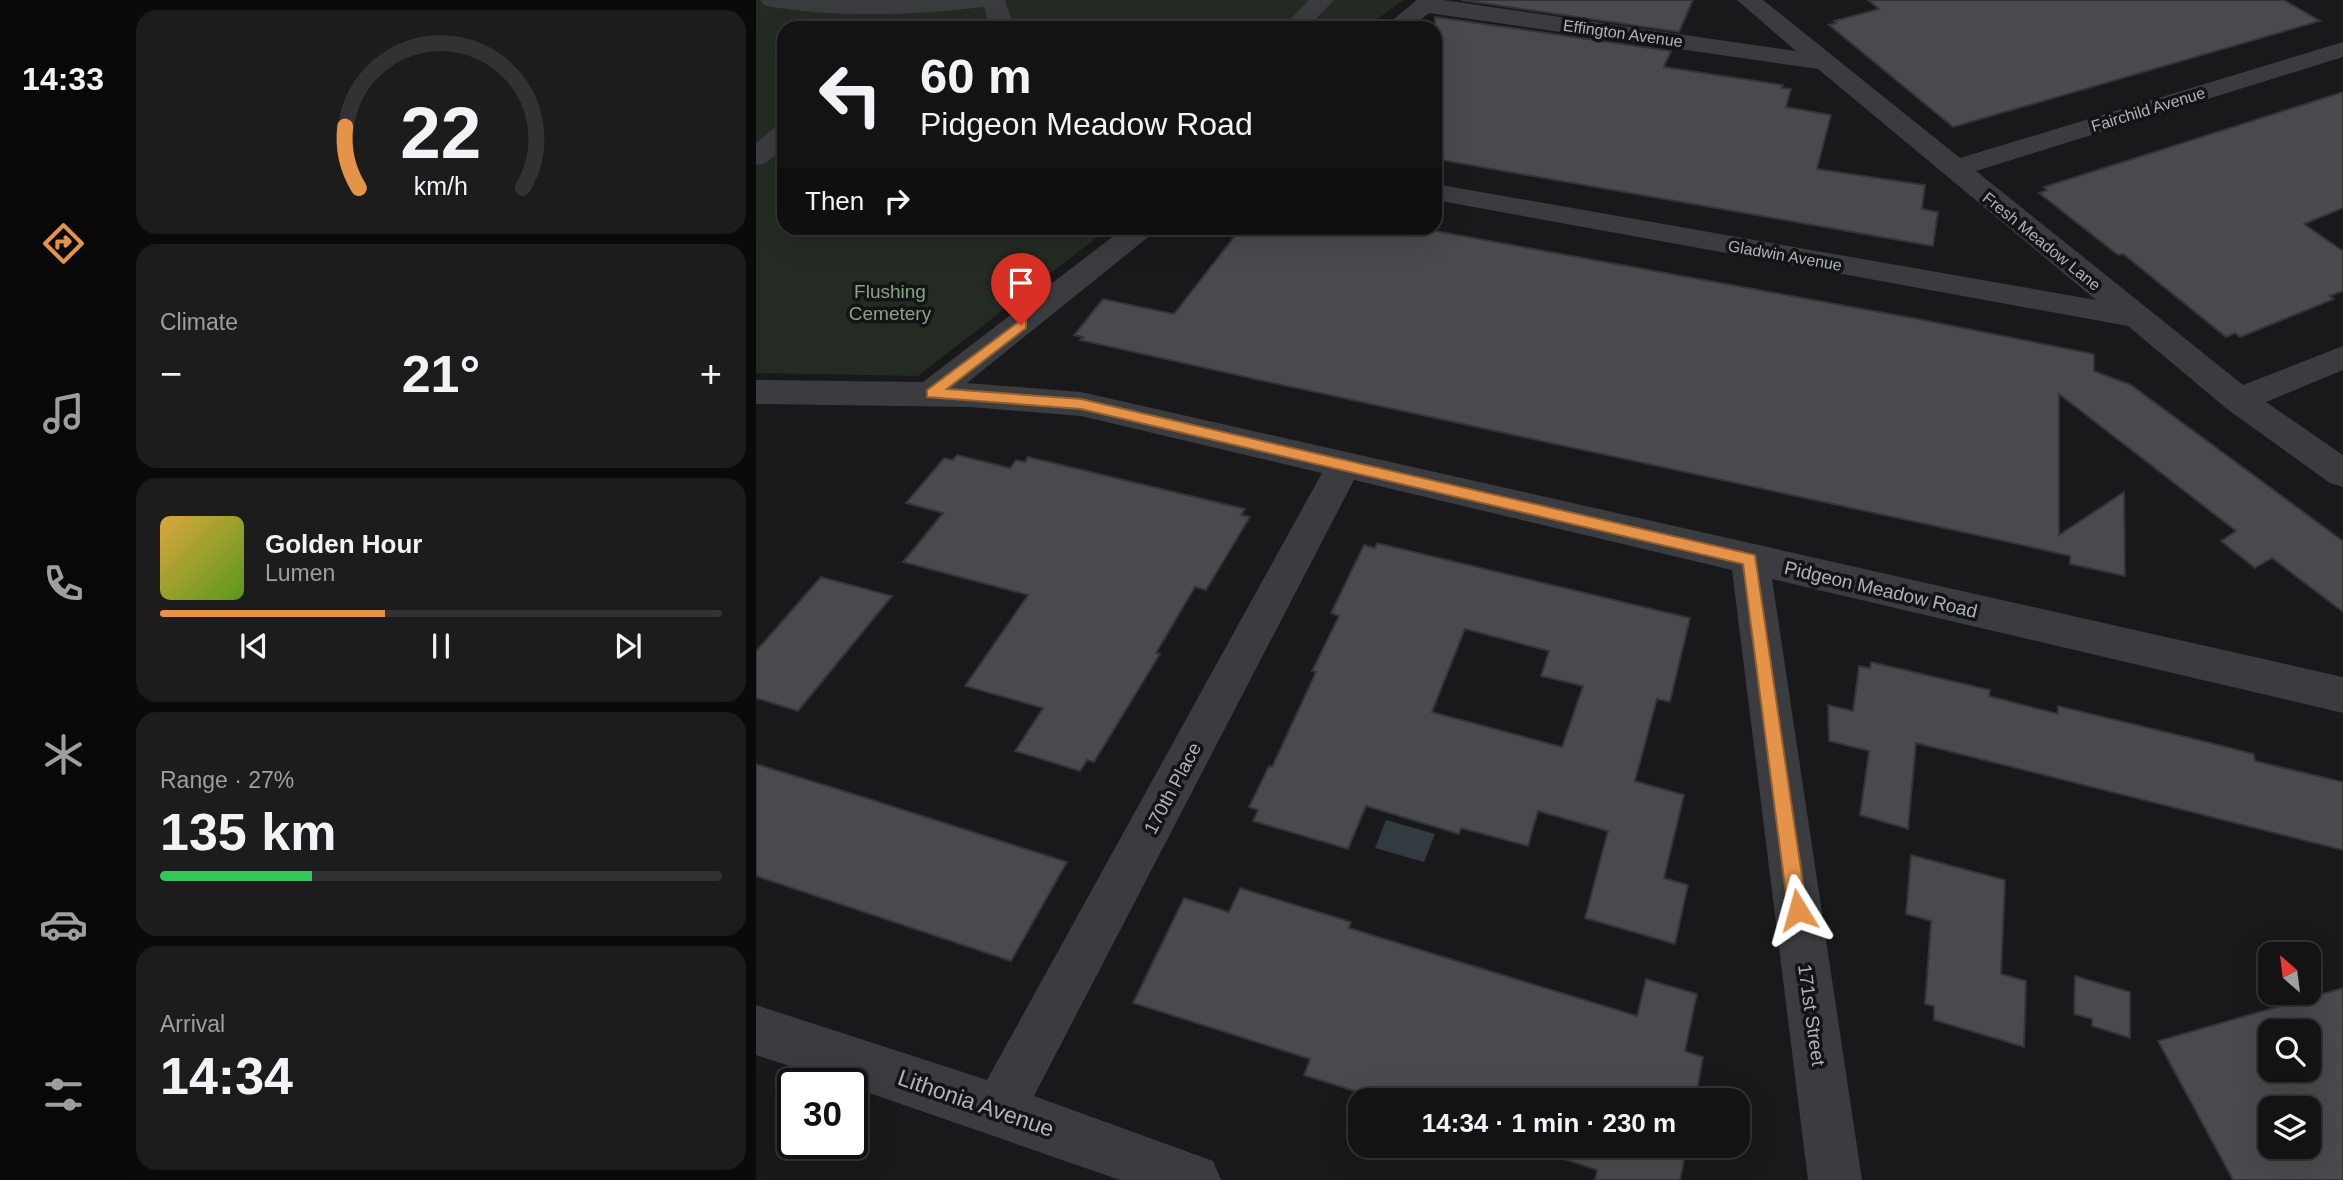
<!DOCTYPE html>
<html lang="en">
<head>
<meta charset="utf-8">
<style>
  :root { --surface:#131314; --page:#1c1c1d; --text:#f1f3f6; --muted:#9d9ea0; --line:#323234; --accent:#e49348 }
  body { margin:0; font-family:Helvetica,sans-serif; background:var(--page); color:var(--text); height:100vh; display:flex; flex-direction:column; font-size:26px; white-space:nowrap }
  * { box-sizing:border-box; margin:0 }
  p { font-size:23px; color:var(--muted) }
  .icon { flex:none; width:38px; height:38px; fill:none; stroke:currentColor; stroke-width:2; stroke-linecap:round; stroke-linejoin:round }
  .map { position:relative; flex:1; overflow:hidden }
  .panel { display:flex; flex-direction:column; gap:10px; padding:10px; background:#0a0a0b; width:630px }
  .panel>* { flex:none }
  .hud { position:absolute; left:21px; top:21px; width:665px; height:214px; border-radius:21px; box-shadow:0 7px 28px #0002,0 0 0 2px var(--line); background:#131314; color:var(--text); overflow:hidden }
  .needle { width:46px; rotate:332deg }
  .buttons { position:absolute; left:1502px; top:942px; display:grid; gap:14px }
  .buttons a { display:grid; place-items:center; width:63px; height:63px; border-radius:14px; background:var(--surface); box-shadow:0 7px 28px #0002,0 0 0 2px var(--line); font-size:35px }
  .speed { position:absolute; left:21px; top:1068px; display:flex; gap:14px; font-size:35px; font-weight:700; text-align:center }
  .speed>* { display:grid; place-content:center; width:91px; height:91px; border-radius:50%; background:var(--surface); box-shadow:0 7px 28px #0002,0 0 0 2px var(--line); line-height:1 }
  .speed .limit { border:4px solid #111; border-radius:10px; background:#fff; color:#111 }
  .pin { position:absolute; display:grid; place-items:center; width:60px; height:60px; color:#fff; margin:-72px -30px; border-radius:50% 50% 50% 0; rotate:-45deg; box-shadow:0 0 7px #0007 }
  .pin .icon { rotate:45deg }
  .me { position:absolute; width:77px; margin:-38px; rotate:352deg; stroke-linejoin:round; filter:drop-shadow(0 0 5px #0008) }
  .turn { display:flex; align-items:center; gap:24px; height:147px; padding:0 28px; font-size:32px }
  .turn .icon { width:91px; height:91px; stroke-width:2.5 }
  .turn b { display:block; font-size:49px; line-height:60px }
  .then { display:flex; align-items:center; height:66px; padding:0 28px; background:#0003; gap:14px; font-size:26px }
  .big { font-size:52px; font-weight:600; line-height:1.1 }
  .panel .widget { flex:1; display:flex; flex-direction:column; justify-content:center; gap:10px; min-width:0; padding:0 24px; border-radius:21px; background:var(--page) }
  .panel .dial { align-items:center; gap:0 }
  .dial svg { height:182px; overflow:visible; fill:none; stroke:var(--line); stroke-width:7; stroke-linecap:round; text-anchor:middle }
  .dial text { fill:var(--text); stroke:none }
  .song { display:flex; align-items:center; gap:21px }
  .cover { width:84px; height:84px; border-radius:10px; background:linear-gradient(135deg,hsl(40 70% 55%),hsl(90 70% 35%)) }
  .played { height:7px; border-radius:4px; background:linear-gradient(90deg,var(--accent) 40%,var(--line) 40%) }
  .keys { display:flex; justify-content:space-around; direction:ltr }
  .heat { display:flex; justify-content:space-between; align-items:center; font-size:38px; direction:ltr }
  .charge { height:10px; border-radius:5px; background:linear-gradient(90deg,#34c759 27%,var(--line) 0) }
  .trip { position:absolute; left:592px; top:1088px; width:402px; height:70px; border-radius:21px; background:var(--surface); box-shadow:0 7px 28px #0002,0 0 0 2px var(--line); font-weight:600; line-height:70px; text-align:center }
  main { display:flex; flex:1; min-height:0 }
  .tabs { display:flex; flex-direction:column; width:126px; justify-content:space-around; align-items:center; background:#080808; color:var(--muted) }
  .tabs .icon { width:49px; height:49px }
  .tabs .selected { color:var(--accent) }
  .tabs b { font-size:32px; color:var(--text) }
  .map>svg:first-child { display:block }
  .green { fill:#232b23 }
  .water { fill:#323c40 }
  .building { fill:#484a4d; stroke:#333437; stroke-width:2; fill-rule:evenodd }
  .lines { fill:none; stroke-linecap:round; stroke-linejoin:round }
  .minor { fill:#3a3c3f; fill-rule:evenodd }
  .route { fill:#e49348; stroke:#94602f; stroke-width:2 }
  .labels { text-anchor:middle; stroke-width:7; stroke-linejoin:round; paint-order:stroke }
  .far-street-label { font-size:16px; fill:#acb3b9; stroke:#141416 }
  .park-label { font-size:19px; fill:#89a385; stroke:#141416 }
  .street-label { font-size:19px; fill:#acb3b9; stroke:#141416 }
  .near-street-label { font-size:23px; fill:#acb3b9; stroke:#141416 }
</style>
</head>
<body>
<main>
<nav class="tabs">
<b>14:33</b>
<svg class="icon selected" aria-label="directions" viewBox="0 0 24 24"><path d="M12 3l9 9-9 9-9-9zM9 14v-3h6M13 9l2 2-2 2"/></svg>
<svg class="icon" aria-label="music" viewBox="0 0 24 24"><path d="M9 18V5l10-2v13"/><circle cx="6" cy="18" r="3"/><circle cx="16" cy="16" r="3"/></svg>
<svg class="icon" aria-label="phone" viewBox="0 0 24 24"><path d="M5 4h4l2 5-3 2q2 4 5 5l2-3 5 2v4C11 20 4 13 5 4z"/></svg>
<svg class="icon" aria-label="climate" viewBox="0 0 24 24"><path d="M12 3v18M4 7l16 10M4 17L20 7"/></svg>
<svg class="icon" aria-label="car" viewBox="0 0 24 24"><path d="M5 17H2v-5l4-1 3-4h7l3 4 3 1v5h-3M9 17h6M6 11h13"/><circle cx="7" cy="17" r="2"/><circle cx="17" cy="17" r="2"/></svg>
<svg class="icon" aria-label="filters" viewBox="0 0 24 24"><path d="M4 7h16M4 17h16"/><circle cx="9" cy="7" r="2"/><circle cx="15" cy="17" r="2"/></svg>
</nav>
<section class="panel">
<div class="widget dial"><svg viewBox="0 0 100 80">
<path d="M14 69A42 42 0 1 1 86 69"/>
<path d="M14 69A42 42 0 0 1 8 42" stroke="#e49348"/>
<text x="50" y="56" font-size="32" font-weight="700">22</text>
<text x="50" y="72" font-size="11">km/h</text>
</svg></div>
<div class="widget"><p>Climate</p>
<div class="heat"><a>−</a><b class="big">21°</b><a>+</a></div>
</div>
<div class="widget">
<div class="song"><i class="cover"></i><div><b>Golden Hour</b><p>Lumen</p></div></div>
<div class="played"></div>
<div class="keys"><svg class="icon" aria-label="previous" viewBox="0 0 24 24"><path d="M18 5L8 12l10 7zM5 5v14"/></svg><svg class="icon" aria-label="pause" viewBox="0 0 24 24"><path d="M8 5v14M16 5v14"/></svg><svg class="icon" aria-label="next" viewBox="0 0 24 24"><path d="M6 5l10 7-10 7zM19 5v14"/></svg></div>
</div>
<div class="widget"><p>Range · 27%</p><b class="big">135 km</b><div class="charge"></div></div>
<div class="widget"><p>Arrival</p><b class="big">14:34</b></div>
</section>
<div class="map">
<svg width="1587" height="1180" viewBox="0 0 1587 1180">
  <rect width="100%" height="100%" fill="#19191b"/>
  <path class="green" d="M 0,0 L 647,0 L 610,28 L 28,28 L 28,228 L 353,228 L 162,376 L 0,373 Z"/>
  <path class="water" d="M 630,820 L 679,834 L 668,862 L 619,848 Z"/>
  <g class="building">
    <path d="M 705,0 L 937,0 L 923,32 Z"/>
    <path d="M 1112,0 L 1528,0 L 1564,21 L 1197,127 L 1073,25 L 1080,23 L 1078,21 L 1123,9 Z"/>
    <path d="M 679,17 L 915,51 L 908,67 L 1027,85 L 1026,88 L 1035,89 L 1030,107 L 1075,115 L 1061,169 L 1169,185 L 1166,209 L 1182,212 L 1177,246 L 679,159 Z"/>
    <path d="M 1587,92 L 1587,208 L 1548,224 L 1587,251 L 1587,291 L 1574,296 L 1578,299 L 1484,337 L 1479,333 L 1470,337 L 1367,254 L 1362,255 L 1283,193 L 1291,190 L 1288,187 Z"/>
    <path d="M 485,228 L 663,228 L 1162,319 L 1338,354 L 1338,371 L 1375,385 L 1587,541 L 1587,612 L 1516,558 L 1499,568 L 1465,541 L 1480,531 L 1303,394 L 1303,535 L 1368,492 L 1369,576 L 1314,564 L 1314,556 L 1248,541 L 499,379 L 324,340 L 327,337 L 318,335 L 347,299 L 418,314 Z"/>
    <path d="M 201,455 L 254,468 L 260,460 L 269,462 L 272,457 L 489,509 L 485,515 L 494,517 L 450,590 L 439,587 L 400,653 L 404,654 L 338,762 L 331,760 L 324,771 L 259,751 L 287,708 L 209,686 L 272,595 L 147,562 L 187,513 L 150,503 L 188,458 L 197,460 Z"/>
    <path d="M 621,543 L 934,618 L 914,702 L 901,699 L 879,781 L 928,795 L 908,878 L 932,885 L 919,944 L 829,918 L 852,831 L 782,811 L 772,846 L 705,828 L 703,834 L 610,806 L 592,849 L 497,821 L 502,810 L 493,807 L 513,766 L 516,767 L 560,672 L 556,671 L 583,616 L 575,613 L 608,545 L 619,548 ZM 709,629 L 793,651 L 785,676 L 827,686 L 806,747 L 676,712 Z"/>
    <path d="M 65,577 L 136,596 L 42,711 L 0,698 L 0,651 Z"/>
    <path d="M 1115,662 L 1234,690 L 1233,696 L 1302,714 L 1302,706 L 1451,742 L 1498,754 L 1499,761 L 1587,782 L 1587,850 L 1160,743 L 1152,829 L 1104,815 L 1113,751 L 1073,741 L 1072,705 L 1097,711 L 1103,666 L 1114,668 Z"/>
    <path d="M 0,764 L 104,796 L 311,862 L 255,961 L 0,876 Z"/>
    <path d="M 1155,855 L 1249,880 L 1245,974 L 1270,981 L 1268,1047 L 1178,1020 L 1178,1006 L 1169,1004 L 1175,921 L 1150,914 Z"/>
    <path d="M 484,888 L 595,922 L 593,928 L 881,1016 L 890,979 L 941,994 L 929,1051 L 947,1057 L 939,1101 L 630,1101 L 548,1075 L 554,1059 L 377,1003 L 428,898 L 473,912 Z"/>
    <path d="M 1319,976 L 1374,992 L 1374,1038 L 1336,1026 L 1336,1019 L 1318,1014 Z"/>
    <path d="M 1587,988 L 1587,1180 L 1477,1180 L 1402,1041 ZM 1514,1031 L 1552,1031 L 1552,1069 L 1514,1069 ZM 1514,1108 L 1552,1108 L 1552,1146 L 1514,1146 Z"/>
    <path d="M 768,1146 L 931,1146 L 924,1180 L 839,1180 L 841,1170 Z"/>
  </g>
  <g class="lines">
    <g class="minor">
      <path d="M 4,0 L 249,0 L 258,28 L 234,28 L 228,7 C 156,15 87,18 16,7 L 8,5 Z"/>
      <path d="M 553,0 L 578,0 L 551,28 L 526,28 Z"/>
      <path d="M 661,0 L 687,0 L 1040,51 L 981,0 L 1007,0 L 1204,158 L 1587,42 L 1587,57 L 1220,171 L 1487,385 L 1587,346 L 1587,370 L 1510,402 L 1587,455 L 1587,487 L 1574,483 L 1471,409 L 1372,326 L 679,200 L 679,184 L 1340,300 L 1062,69 L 673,13 L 654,28 L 627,28 Z"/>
      <path d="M 28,125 L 28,147 L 10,163 L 0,165 L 0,143 L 19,127 Z"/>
      <path d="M 368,228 L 400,228 L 396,234 L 211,383 L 325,392 L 1587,677 L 1587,713 L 1016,579 L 1106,1180 L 1052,1180 L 976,570 L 598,480 L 278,1096 L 457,1161 L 465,1180 L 364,1180 L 96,1087 L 96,1083 L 85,1083 L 0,1055 L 0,1005 L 231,1080 L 566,473 L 325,416 L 214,407 L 0,404 L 0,380 L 167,382 Z"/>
    </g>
  </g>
  <path class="route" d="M 265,320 L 270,321 L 270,328 L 191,389 L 325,399 L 999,555 L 1051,910 L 1049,917 L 1042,920 L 1035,917 L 1032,910 L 987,564 L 325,409 L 171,397 L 171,390 Z"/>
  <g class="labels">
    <g class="far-street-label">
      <text transform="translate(867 33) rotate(8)" y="6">Effington Avenue</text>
      <text transform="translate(1392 109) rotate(-17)" y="6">Fairchild Avenue</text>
      <text transform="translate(1286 241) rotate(39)" y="6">Fresh Meadow Lane</text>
      <text transform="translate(1029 255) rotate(10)" y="6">Gladwin Avenue</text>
    </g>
    <g class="park-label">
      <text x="134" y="298">Flushing<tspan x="134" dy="22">Cemetery</tspan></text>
    </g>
    <g class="street-label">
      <text transform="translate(1125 589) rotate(13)" y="7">Pidgeon Meadow Road</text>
      <text transform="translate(416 788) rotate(-62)" y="7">170th Place</text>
      <text transform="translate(1056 1015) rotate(82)" y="7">171st Street</text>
    </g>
    <g class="near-street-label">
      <text transform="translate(220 1103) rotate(19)" y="8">Lithonia Avenue</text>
    </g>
  </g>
</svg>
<div class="buttons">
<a><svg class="needle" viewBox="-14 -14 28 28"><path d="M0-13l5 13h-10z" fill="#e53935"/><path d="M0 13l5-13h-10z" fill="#9d9ea0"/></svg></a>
<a><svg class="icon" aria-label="search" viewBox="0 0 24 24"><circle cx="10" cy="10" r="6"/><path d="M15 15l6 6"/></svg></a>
<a><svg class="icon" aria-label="layers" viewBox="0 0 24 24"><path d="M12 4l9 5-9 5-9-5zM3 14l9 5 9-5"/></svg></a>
</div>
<div class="speed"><div class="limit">30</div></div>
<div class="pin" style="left:265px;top:325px;background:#d93025"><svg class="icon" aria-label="arrive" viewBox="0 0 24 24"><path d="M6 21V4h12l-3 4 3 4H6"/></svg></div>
<svg class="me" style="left:1042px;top:910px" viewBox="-20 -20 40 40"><path d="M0-17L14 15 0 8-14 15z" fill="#e49348" stroke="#fff" stroke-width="4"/></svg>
<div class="trip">14:34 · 1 min · 230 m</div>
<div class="hud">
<div class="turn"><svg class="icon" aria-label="left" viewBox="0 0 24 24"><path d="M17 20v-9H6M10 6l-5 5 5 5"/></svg><div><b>60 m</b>Pidgeon Meadow Road</div></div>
<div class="then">Then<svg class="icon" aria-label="right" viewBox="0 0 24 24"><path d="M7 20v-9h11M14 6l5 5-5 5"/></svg></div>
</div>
</div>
</main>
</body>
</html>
